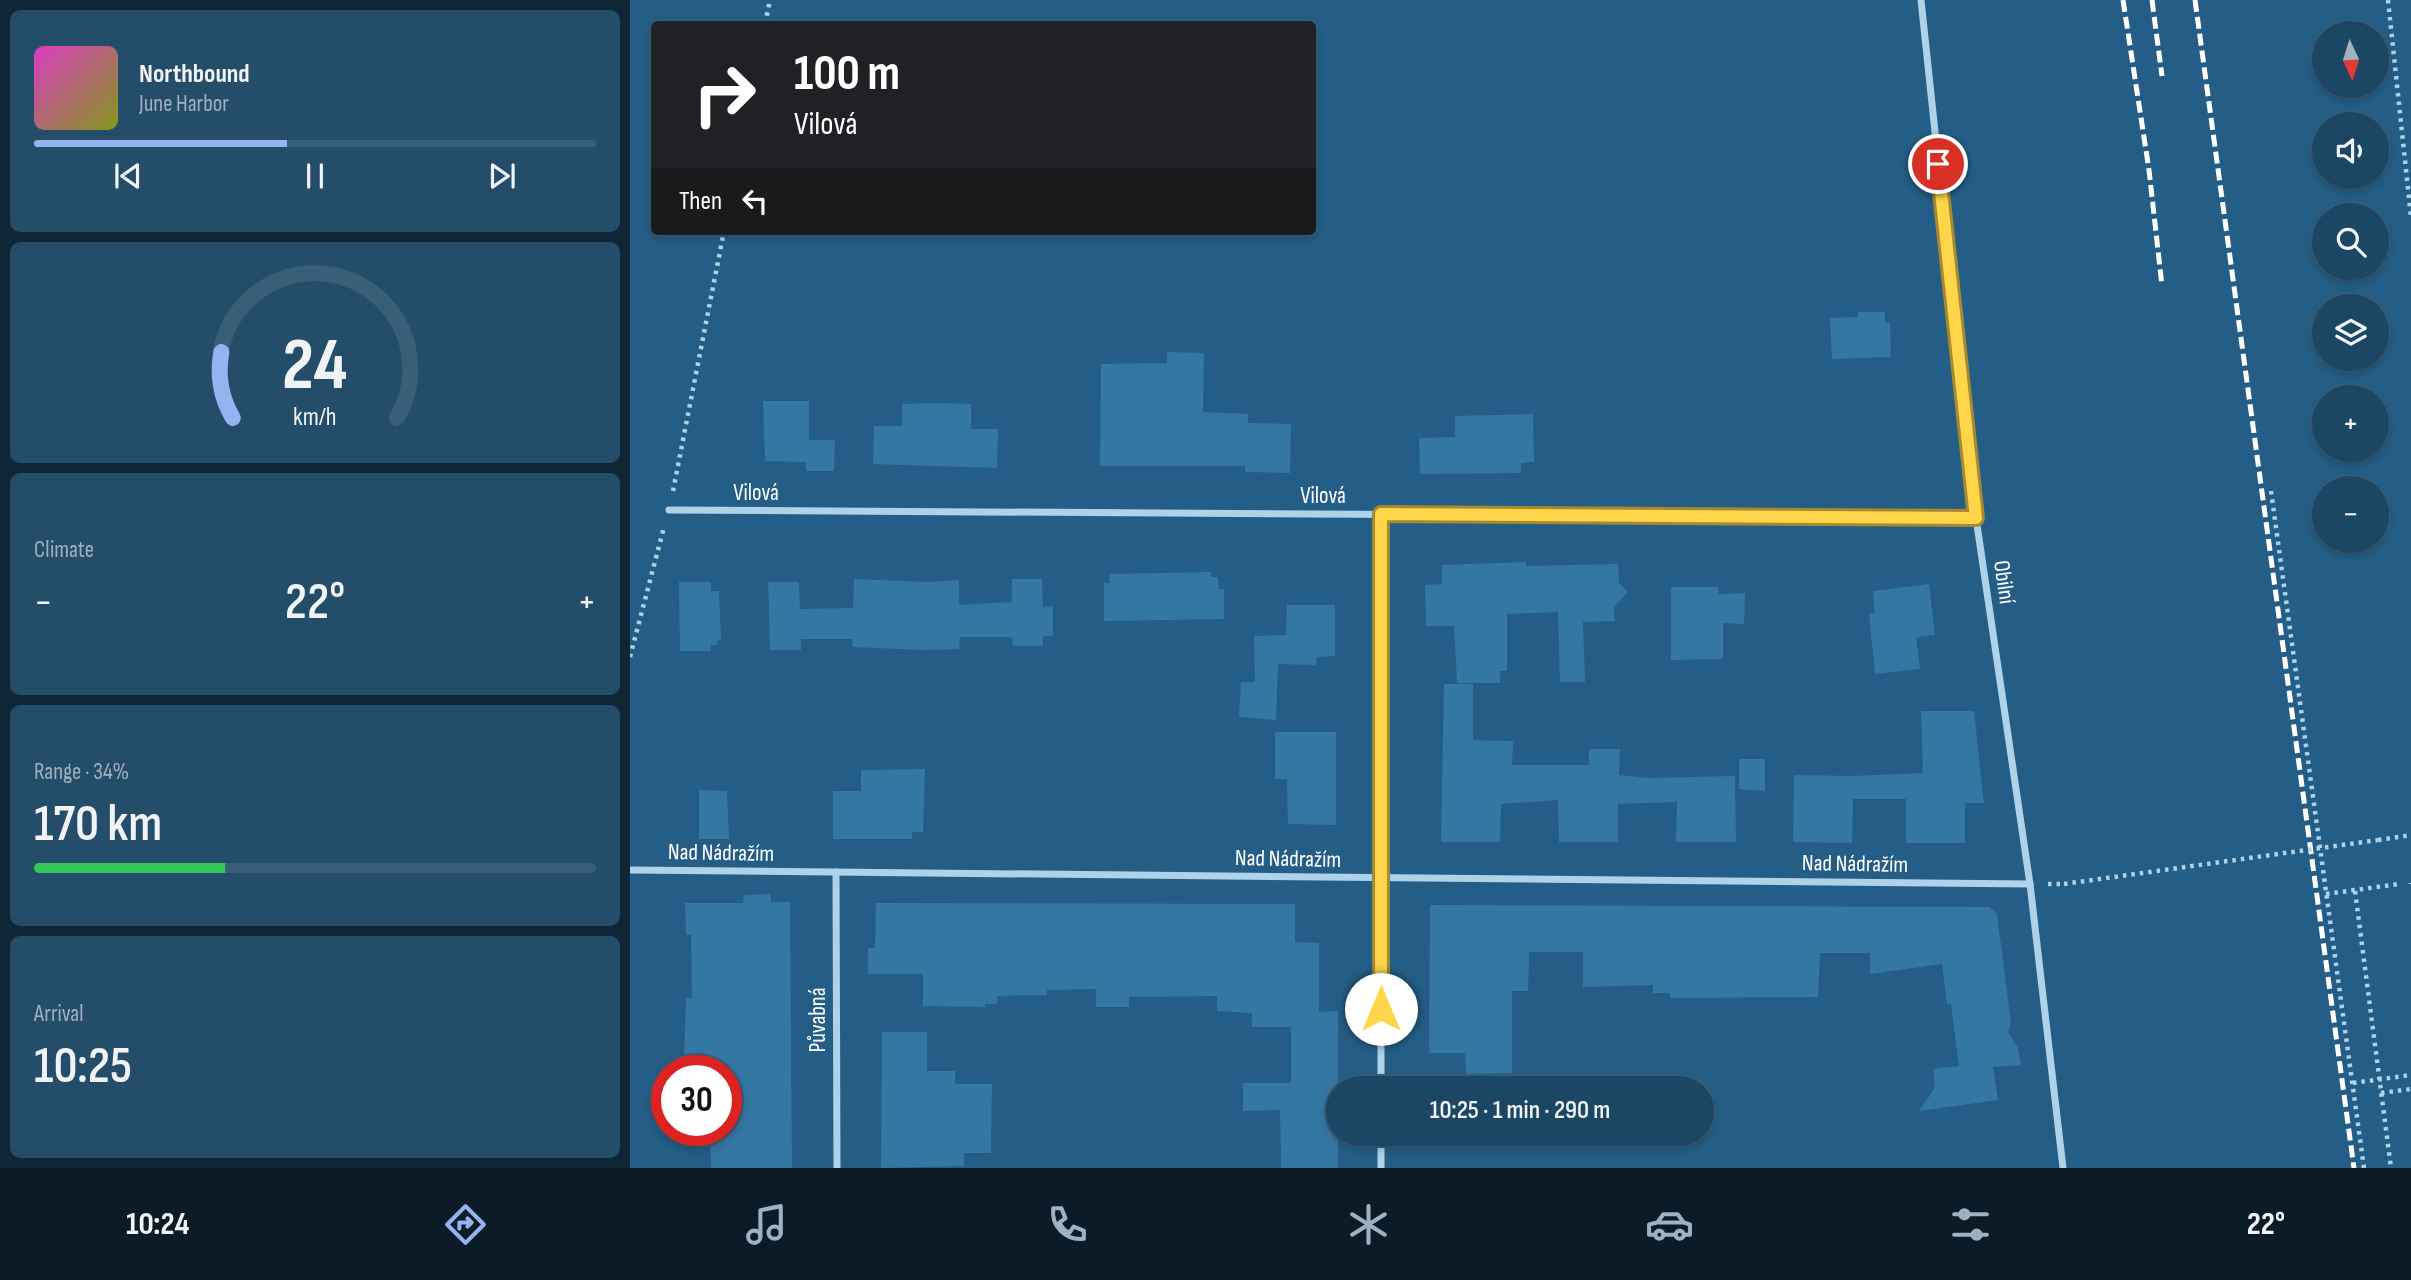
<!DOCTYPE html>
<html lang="en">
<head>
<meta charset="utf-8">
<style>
  :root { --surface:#1b4664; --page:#244d6a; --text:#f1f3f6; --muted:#a0b1bf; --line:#395e78; --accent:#95b2f1 }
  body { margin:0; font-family:"Sofia Sans Condensed",sans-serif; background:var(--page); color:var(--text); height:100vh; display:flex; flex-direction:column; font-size:26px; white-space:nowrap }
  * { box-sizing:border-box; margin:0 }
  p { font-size:23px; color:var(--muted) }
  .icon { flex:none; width:38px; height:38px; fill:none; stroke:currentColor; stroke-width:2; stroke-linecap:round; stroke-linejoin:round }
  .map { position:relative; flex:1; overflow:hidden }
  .side { display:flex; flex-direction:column; gap:10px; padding:10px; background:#0f2637; width:630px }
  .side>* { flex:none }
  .banner { position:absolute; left:21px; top:21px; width:665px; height:214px; border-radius:7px; box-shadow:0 4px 10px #0003,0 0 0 2px var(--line); background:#202124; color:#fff; overflow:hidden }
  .needle { width:46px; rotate:176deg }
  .buttons { position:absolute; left:1682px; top:21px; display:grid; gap:14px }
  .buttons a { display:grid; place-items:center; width:77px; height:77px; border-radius:50%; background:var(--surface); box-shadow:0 4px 10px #0003,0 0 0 2px var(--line); font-size:35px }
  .speed { position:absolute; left:21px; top:1055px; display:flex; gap:14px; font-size:35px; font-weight:700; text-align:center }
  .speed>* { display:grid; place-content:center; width:91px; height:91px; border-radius:50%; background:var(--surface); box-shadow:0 4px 10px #0003,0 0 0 2px var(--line); line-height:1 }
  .speed .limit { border:10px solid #d22; background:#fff; color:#111 }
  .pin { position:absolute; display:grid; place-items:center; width:60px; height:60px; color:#fff; margin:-30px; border:4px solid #fff; border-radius:50%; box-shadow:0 2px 7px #0007 }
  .me { position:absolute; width:77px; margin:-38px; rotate:0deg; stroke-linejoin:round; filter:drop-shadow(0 0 5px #0008) }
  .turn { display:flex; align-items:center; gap:24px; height:147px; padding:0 28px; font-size:32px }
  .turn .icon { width:91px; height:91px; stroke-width:2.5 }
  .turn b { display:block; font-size:49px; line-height:60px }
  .then { display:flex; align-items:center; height:66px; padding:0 28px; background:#0003; gap:14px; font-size:26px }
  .big { font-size:52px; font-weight:600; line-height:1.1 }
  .side .card { flex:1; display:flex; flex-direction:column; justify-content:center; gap:10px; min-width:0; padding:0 24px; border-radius:10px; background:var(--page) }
  .side .dial { align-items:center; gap:0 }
  .dial svg { height:182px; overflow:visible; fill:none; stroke:var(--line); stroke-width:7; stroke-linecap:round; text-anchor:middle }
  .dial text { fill:var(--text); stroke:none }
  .song { display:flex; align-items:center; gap:21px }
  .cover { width:84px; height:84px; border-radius:10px; background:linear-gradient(135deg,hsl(310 70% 55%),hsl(70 70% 35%)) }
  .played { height:7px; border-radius:4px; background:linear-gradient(90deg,var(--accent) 45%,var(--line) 45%) }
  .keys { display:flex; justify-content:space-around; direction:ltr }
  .heat { display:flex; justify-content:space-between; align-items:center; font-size:38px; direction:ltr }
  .charge { height:10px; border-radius:5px; background:linear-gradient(90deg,#34c759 34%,var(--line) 0) }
  .trip { position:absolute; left:696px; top:1076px; width:388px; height:70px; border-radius:35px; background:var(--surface); box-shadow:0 4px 10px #0003,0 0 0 2px var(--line); font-weight:600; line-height:70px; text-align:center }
  .tabs { display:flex; height:112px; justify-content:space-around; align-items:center; background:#0b1c28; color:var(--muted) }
  .tabs .icon { width:49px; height:49px }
  .tabs .active { color:var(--accent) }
  .tabs b { font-size:32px; color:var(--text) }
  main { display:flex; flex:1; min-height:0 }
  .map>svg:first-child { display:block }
  .building { fill:#3477a3 }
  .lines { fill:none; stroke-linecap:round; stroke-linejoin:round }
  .path { stroke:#aed2e9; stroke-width:4.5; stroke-dasharray:3.5 5; stroke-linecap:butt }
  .street { stroke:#aed2e9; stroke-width:7 }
  .rail { stroke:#fff; stroke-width:5; stroke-dasharray:12 5; stroke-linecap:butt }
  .path-bridge { stroke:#aed2e9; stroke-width:4.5; stroke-dasharray:3.5 5; stroke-linecap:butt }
  .route-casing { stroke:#a68a30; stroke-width:18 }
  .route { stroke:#ffd54a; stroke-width:12 }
  .labels { text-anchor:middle; stroke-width:7; stroke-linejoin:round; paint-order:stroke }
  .street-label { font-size:23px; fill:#fff; stroke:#245e86 }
</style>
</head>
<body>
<main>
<section class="side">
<div class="card">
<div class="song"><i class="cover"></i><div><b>Northbound</b><p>June Harbor</p></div></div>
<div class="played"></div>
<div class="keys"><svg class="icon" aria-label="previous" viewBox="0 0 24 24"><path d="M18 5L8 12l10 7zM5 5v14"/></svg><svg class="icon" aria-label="pause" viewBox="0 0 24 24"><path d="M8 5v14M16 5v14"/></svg><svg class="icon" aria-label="next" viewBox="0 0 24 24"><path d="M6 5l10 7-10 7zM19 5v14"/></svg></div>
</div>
<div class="card dial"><svg viewBox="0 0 100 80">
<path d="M14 69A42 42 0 1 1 86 69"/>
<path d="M14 69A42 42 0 0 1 9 40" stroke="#95b2f1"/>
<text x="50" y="56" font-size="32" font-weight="700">24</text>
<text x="50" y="72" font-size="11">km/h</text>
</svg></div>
<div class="card"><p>Climate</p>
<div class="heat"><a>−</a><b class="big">22°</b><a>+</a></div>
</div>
<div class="card"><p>Range · 34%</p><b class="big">170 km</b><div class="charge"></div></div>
<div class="card"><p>Arrival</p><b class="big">10:25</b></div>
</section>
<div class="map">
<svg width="1781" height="1168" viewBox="0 0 1781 1168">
  <rect width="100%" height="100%" fill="#245e86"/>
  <g class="building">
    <path d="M 1228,312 L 1255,312 L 1255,323 L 1260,323 L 1261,357 L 1202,359 L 1200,318 L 1228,317 Z"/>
    <path d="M 537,352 L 574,353 L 573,412 L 618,414 L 618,423 L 661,424 L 660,473 L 615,472 L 615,466 L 470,466 L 471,364 L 537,363 Z"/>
    <path d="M 133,401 L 179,401 L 179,440 L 205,440 L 204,471 L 176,471 L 176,462 L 135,461 Z"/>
    <path d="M 305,403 L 341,404 L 341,429 L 368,429 L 367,468 L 243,464 L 244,426 L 272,426 L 272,404 Z"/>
    <path d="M 903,414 L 904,462 L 891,463 L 891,473 L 790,474 L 789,438 L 825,437 L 825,416 Z"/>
    <path d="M 896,562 L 896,566 L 988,564 L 989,583 L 998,592 L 984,607 L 985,621 L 953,622 L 955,682 L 930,682 L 928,612 L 877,614 L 877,671 L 870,671 L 870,683 L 827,683 L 824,626 L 796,626 L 795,585 L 812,584 L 812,565 Z"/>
    <path d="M 581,572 L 581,577 L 588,577 L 589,589 L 594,589 L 594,619 L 474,621 L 474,583 L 480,583 L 479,574 Z"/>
    <path d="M 224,579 L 298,582 L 329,580 L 329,605 L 382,602 L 382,579 L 412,579 L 413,607 L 423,606 L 423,636 L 413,636 L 413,646 L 383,646 L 382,637 L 330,637 L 329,649 L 294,650 L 222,647 L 223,639 L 171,639 L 171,650 L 140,650 L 138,582 L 169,582 L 170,609 L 223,608 Z"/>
    <path d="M 49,582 L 81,582 L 81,591 L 89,591 L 91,640 L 87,640 L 87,645 L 81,645 L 81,651 L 50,651 Z"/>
    <path d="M 1299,584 L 1305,635 L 1286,637 L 1290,669 L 1245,674 L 1239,613 L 1245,613 L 1243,591 Z"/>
    <path d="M 1041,587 L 1088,587 L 1089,594 L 1115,593 L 1114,624 L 1093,623 L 1093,659 L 1041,660 Z"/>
    <path d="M 657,605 L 705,605 L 705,656 L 687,657 L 686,665 L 648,664 L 646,720 L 609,717 L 611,682 L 625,682 L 624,636 L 656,635 Z"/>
    <path d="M 814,684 L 843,684 L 843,740 L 883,741 L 882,765 L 959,765 L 959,749 L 990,749 L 989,775 L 1018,778 L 1105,776 L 1106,842 L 1046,842 L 1047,802 L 988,804 L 988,842 L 929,842 L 928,800 L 871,804 L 870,842 L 811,842 Z"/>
    <path d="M 1291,711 L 1344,711 L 1354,803 L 1335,803 L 1335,843 L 1276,843 L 1276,799 L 1223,799 L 1222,843 L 1163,842 L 1164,775 L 1223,776 L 1293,773 Z"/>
    <path d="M 645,732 L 706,732 L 706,825 L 658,824 L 657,779 L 645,779 Z"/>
    <path d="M 1109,759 L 1135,759 L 1135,791 L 1109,789 Z"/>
    <path d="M 295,769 L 293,832 L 282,832 L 282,839 L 203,839 L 203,791 L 231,791 L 231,770 Z"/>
    <path d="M 69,790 L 97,791 L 99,839 L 69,839 Z"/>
    <path d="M 141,894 L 141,902 L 160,902 L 162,1168 L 81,1168 L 80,1130 L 96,1130 L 96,1071 L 68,1071 L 68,1061 L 54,1061 L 56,998 L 62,998 L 61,935 L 56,935 L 55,903 L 113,903 L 114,895 Z"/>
    <path d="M 246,903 L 665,904 L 665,942 L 689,943 L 689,1012 L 708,1011 L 708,1168 L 651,1168 L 650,1110 L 613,1111 L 613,1083 L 661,1083 L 661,1027 L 622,1027 L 622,1013 L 587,1011 L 587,996 L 499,997 L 499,1007 L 466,1007 L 466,989 L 417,990 L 417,995 L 367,996 L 367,1004 L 355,1004 L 355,1007 L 293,1006 L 293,974 L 238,974 L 238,948 L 245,948 Z"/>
    <path d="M 800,905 L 1359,907 L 1367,914 L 1381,1023 L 1378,1032 L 1388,1048 L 1391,1065 L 1363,1067 L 1368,1100 L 1289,1111 L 1305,1088 L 1303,1069 L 1329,1066 L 1321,1004 L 1317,1004 L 1312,964 L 1240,974 L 1240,953 L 1190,953 L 1188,997 L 1040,998 L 1040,993 L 1023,993 L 1023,985 L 953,987 L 953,952 L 899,952 L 898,991 L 882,991 L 882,1073 L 836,1074 L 835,1053 L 799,1053 Z"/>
    <path d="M 252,1032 L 297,1032 L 297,1071 L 325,1071 L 325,1084 L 362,1084 L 361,1153 L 334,1153 L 334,1166 L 251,1168 Z"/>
  </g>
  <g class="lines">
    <g class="path">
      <path d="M 1758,0 L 1781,217"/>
      <path d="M 135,24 L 140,0"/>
      <path d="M 43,491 L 94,231"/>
      <path d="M 1641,491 L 1734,1168"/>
      <path d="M 0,657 L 34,527"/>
      <path d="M 1748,840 L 1781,835"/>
      <path d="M 1781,883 L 1781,884"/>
      <path d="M 1418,884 L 1434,884"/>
      <path d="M 1725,891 L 1761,1168"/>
      <path d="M 1696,894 L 1769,884"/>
      <path d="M 1723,1083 L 1781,1075"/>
      <path d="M 1751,1093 L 1781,1089"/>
    </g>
    <g class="street">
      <path d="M 1291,0 L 1346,518 L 1400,884 L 1433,1168"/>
      <path d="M 39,510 L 1346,518"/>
      <path d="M 0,870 L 1400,884"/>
      <path d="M 206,872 L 207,1168"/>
      <path d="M 751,1088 L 751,515"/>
      <path d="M 751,1134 L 751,1168"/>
    </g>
    <g class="rail">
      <path d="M 1493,0 L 1519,170 L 1532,286"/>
      <path d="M 1522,0 L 1532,76"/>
      <path d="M 1565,0 L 1724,1168"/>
    </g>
    <path class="path-bridge" d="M 1434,884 L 1748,840"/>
  </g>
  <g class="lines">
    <defs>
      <path id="route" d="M 751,1009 L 751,514 L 1346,518 L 1308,164"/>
    </defs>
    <use href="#route" class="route-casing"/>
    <use href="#route" class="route"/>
  </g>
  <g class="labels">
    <g class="street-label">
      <text x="126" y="500">Vilová</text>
      <text x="693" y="503">Vilová</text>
      <text transform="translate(1375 582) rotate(82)" y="8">Obilní</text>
      <text transform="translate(91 852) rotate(1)" y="8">Nad Nádražím</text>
      <text transform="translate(658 858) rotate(1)" y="8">Nad Nádražím</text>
      <text transform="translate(1225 863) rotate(1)" y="8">Nad Nádražím</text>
      <text transform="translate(187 1020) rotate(-90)" y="8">Půvabná</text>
    </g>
  </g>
</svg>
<div class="buttons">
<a><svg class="needle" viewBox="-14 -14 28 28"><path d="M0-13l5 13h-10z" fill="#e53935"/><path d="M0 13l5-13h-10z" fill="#a0b1bf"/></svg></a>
<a><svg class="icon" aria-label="sound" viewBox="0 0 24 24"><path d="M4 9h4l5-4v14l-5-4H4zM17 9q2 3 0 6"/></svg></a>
<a><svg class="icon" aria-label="search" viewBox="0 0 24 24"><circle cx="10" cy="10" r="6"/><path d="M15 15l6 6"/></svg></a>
<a><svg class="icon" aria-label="layers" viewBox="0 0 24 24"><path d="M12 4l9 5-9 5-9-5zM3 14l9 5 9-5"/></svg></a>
<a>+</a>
<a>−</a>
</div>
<div class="speed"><div class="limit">30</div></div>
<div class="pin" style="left:1308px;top:164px;background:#d93025"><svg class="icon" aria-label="arrive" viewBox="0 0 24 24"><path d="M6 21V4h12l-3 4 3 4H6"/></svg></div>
<svg class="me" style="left:751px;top:1009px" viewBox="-20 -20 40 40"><circle r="19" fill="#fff"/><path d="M0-13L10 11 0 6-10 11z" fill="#ffd54a"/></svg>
<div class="trip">10:25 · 1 min · 290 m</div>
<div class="banner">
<div class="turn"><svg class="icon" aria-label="right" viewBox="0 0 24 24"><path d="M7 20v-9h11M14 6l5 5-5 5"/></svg><div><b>100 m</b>Vilová</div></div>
<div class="then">Then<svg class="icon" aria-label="left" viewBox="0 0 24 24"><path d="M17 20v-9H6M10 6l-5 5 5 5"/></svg></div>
</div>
</div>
</main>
<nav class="tabs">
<b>10:24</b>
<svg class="icon active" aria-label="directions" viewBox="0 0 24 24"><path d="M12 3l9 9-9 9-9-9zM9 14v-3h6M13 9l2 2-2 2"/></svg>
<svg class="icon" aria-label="music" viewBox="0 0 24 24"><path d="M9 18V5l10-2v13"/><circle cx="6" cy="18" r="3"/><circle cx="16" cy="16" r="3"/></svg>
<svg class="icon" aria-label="phone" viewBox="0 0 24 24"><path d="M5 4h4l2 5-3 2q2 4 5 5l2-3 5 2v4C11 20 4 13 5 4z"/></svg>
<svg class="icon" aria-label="climate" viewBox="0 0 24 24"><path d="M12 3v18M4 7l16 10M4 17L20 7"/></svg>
<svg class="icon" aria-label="car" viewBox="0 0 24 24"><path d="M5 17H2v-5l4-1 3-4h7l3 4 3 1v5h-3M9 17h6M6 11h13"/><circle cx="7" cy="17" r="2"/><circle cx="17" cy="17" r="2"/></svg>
<svg class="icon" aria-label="filters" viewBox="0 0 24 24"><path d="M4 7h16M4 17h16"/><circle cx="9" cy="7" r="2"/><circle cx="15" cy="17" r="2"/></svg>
<b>22°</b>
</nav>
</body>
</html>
